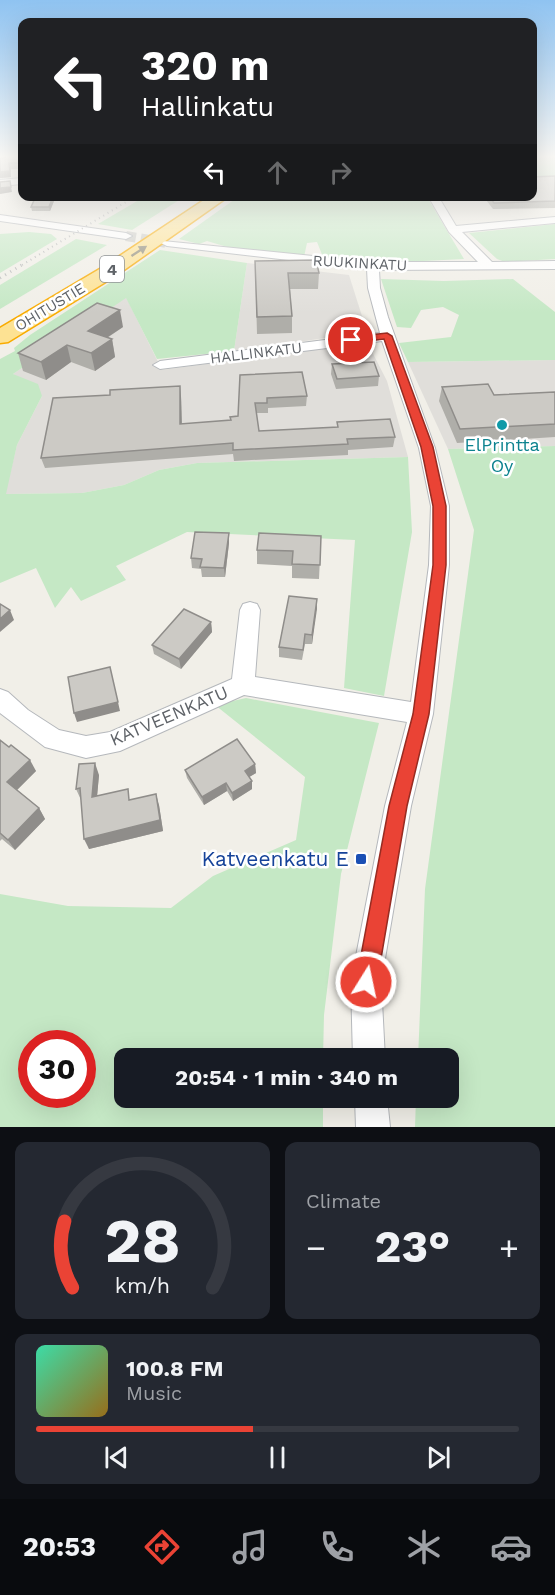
<!DOCTYPE html>
<html lang="en">
<head>
<meta charset="utf-8">
<style>
  :root { --surface:#171b24; --page:#242831; --text:#f1f3f6; --muted:#9ea1a6; --line:#363941; --accent:#ea4335 }
  body { margin:0; font-family:"Work Sans",sans-serif; background:var(--page); color:var(--text); height:100vh; display:flex; flex-direction:column; font-size:22px; white-space:nowrap }
  * { box-sizing:border-box; margin:0 }
  p { font-size:20px; color:var(--muted) }
  .icon { flex:none; width:33px; height:33px; fill:none; stroke:currentColor; stroke-width:2; stroke-linecap:round; stroke-linejoin:round }
  .map { position:relative; height:1127px; overflow:hidden }
  .drawer { display:flex; flex-direction:column; gap:15px; padding:15px; background:#0d0f14; flex:1 }
  .drawer>* { flex:none }
  .hud { position:absolute; left:18px; top:18px; width:519px; height:183px; border-radius:12px; box-shadow:0 6px 24px #0002; background:#202124; color:#fff; overflow:hidden }
  .speed { position:absolute; left:18px; top:1030px; display:flex; gap:12px; font-size:30px; font-weight:700; text-align:center }
  .speed>* { display:grid; place-content:center; width:78px; height:78px; border-radius:50%; background:var(--surface); box-shadow:0 6px 24px #0002; line-height:1 }
  .speed .limit { border:9px solid #d22; background:#fff; color:#111 }
  .pin { position:absolute; display:grid; place-items:center; width:51px; height:51px; color:#fff; margin:-26px; border:3px solid #fff; border-radius:50%; box-shadow:0 2px 6px #0007 }
  .me { position:absolute; width:66px; margin:-33px; rotate:10deg; stroke-linejoin:round; filter:drop-shadow(0 0 4px #0008) }
  .turn { display:flex; align-items:center; gap:21px; height:126px; padding:0 24px; font-size:27px }
  .turn .icon { width:78px; height:78px; stroke-width:2.5 }
  .turn b { display:block; font-size:42px; line-height:51px }
  .lanes { display:flex; align-items:center; height:57px; padding:0 24px; background:#0003; justify-content:center; gap:30px; direction:ltr }
  .lanes .off { opacity:.35 }
  .big { font-size:45px; font-weight:700; line-height:1.1 }
  .drawer .tile { flex:1; display:flex; flex-direction:column; justify-content:center; gap:9px; min-width:0; padding:0 21px; border-radius:12px; background:var(--page) }
  .drawer .dial { align-items:center; gap:0 }
  .dial svg { height:156px; overflow:visible; fill:none; stroke:var(--line); stroke-width:7; stroke-linecap:round; text-anchor:middle }
  .dial text { fill:var(--text); stroke:none }
  .song { display:flex; align-items:center; gap:18px }
  .cover { width:72px; height:72px; border-radius:9px; background:linear-gradient(135deg,hsl(160 70% 55%),hsl(40 70% 35%)) }
  .played { height:6px; border-radius:3px; background:linear-gradient(90deg,var(--accent) 45%,var(--line) 45%) }
  .keys { display:flex; justify-content:space-around; direction:ltr }
  .heat { display:flex; justify-content:space-between; align-items:center; font-size:33px; direction:ltr }
  .drawer .tiles { flex:1; display:grid; gap:15px; grid-template-columns:1fr 1fr }
  .tile:last-child { grid-column:span 2 }
  .trip { position:absolute; left:114px; top:1048px; width:345px; height:60px; border-radius:12px; background:var(--surface); box-shadow:0 6px 24px #0002; font-weight:700; line-height:60px; text-align:center }
  .tab-bar { display:flex; height:96px; justify-content:space-around; align-items:center; background:#090b0e; color:var(--muted) }
  .tab-bar .icon { width:42px; height:42px }
  .tab-bar .active { color:var(--accent) }
  .tab-bar b { font-size:27px; color:var(--text) }
  .map>svg:first-child { display:block }
  .industrial { fill:#e0deda }
  .green { fill:#c5e8c5; fill-rule:evenodd }
  .lines { fill:none; stroke-linecap:round; stroke-linejoin:round }
  .minor-tunnel { stroke:#ccccc8; stroke-width:10; stroke-dasharray:10 5; stroke-linecap:butt }
  .minor-casing { stroke:#b5b8bc; stroke-width:2 }
  .highway-casing { stroke:#f9ab00; stroke-width:3 }
  .minor { fill:#fff; fill-rule:evenodd }
  .highway { fill:#fde293; fill-rule:evenodd }
  .rail-far1 { stroke:#b6b7b8; stroke-width:2; stroke-dasharray:1 4; stroke-linecap:butt }
  .rail { stroke:#b6b7b8; stroke-width:3; stroke-dasharray:1 5; stroke-linecap:butt }
  .wall { fill:#afaea9 }
  .shaded-wall { fill:#8f8d8a }
  .building { fill:#cccac5; stroke:#8f8d8a; stroke-width:1.5 }
  .oneway { fill:#8e8975 }
  .route { fill:#ea4335; stroke:#982c22; stroke-width:1.5 }
  .culture-dot { fill:#0f9aa8; stroke:#fff; stroke-width:2 }
  .transit-dot { fill:#1a4fb4; stroke:#fff; stroke-width:2 }
  .labels { text-anchor:middle; stroke-width:5; stroke-linejoin:round; paint-order:stroke }
  .far-street-label { font-size:15px; fill:#5f6368; stroke:#fff }
  .shield { fill:#fff; stroke:#8f9295; stroke-width:1.5 }
  .shield-label { font-size:16px; font-weight:bold; fill:#5f6368 }
  .culture-label { font-size:18px; fill:#0d838f; stroke:#fff }
  .street-label { font-size:18px; fill:#5f6368; stroke:#fff }
  .near-transit-label { font-size:21px; fill:#164399; stroke:#fff; text-anchor:end }
</style>
</head>
<body>
<div class="map">
<svg width="555" height="1127" viewBox="0 0 555 1127">
  <rect width="100%" height="100%" fill="#f1efe8"/>
  <g class="industrial">
    <path d="M 247,263 L 349,275 L 367,332 L 234,351 Z"/>
    <path d="M 126,297 L 162,370 L 367,342 L 387,381 L 408,457 L 197,463 L 159,470 L 124,485 L 82,493 L 5,494 L 17,445 L 42,396 L 13,374 Z"/>
    <path d="M 555,360 L 555,446 L 448,449 L 408,362 Z"/>
  </g>
  <g class="green">
    <rect x="533" y="156" width="22" height="20"/>
    <path d="M 144,197 L 184,197 L 132,230 L 98,224 Z"/>
    <path d="M 238,197 L 427,197 L 464,259 L 403,262 L 323,257 L 317,242 L 307,243 L 304,257 L 234,249 L 207,241 L 199,244 L 179,239 Z"/>
    <path d="M 555,224 L 555,259 L 505,262 L 497,259 L 469,233 Z"/>
    <path d="M 29,232 L 51,234 L 57,239 L 0,273 L 0,234 Z"/>
    <path d="M 76,239 L 107,245 L 0,309 L 0,285 Z"/>
    <path d="M 160,250 L 247,263 L 234,351 L 157,359 L 126,298 L 13,374 L 38,384 L 42,396 L 17,445 L 6,494 L 82,493 L 124,485 L 159,470 L 197,463 L 408,457 L 412,532 L 384,696 L 344,688 L 355,540 L 187,532 L 116,566 L 126,580 L 81,601 L 71,587 L 55,608 L 36,568 L 0,583 L 0,359 L 15,351 L 14,348 L 30,335 Z"/>
    <path d="M 381,279 L 444,281 L 513,279 L 555,312 L 555,360 L 408,362 L 399,343 L 451,337 L 459,315 L 443,307 L 421,310 L 411,328 L 397,327 Z"/>
    <path d="M 555,446 L 555,1127 L 415,1127 L 416,1098 L 448,1098 L 448,1059 L 418,1059 L 425,889 L 474,530 L 448,449 Z"/>
    <path d="M 246,698 L 379,723 L 341,874 L 324,1015 L 323,1059 L 124,1059 L 124,1098 L 323,1098 L 323,1127 L 0,1127 L 0,894 L 68,906 L 171,908 L 213,876 L 296,840 L 305,777 L 215,705 ZM 32,1044 L 82,1044 L 82,1095 L 32,1095 Z"/>
  </g>
  <g class="lines">
    <path class="minor-tunnel" d="M 126,236 L 167,243"/>
    <defs>
      <g id="minor">
        <path d="M 22,178 L 22,184 L 0,186 L 0,180 Z"/>
        <path d="M 428,196 L 438,196 L 456,226 L 555,217 L 555,223 L 462,232 L 492,262 L 555,261 L 555,269 L 379,270 L 380,288 L 388,317 L 435,448 L 449,506 L 449,565 L 433,714 L 411,806 L 381,982 L 385,1059 L 353,1059 L 351,982 L 385,806 L 407,722 L 244,695 L 120,751 L 86,758 L 45,747 L 0,713 L 0,689 L 8,692 L 28,710 L 59,730 L 86,736 L 110,732 L 232,679 L 240,610 L 243,604 L 250,602 L 257,604 L 260,610 L 255,677 L 411,702 L 429,565 L 431,506 L 419,448 L 382,341 L 160,369 L 153,365 L 160,361 L 380,333 L 368,288 L 367,269 L 167,246 L 161,243 L 163,241 L 373,262 L 478,262 L 449,232 Z"/>
        <path d="M 0,215 L 126,233 L 132,236 L 126,239 L 0,221 Z"/>
        <path d="M 355,1098 L 387,1098 L 390,1127 L 356,1127 Z"/>
      </g>
      <path id="highway" d="M 210,196 L 229,196 L 117,275 L 8,342 L 0,343 L 0,328 L 103,267 Z"/>
    </defs>
    <use href="#minor" class="minor-casing"/>
    <use href="#highway" class="highway-casing"/>
    <use href="#minor" class="minor"/>
    <use href="#highway" class="highway"/>
    <path class="rail-far1" d="M 22,265 L 136,196"/>
    <path class="rail" d="M 0,278 L 25,263"/>
  </g>
  <g class="wall">
    <path d="M 22,156 L 22,168 L 20,169 L 11,169 L 11,177 L 0,178 L 0,159 Z"/>
    <path d="M 555,176 L 555,208 L 493,209 L 483,196 L 532,196 Z"/>
    <path d="M 56,196 L 50,211 L 32,211 L 31,207 Z"/>
    <path d="M 255,261 L 319,273 L 318,289 L 290,289 L 292,316 L 292,333 L 257,334 Z"/>
    <path d="M 123,327 L 107,338 L 112,339 L 115,357 L 95,371 L 71,362 L 46,380 L 23,371 L 18,353 Z"/>
    <path d="M 332,364 L 379,376 L 378,386 L 336,389 L 331,374 Z"/>
    <path d="M 240,375 L 307,396 L 306,406 L 268,408 L 268,413 L 256,413 L 259,431 L 337,427 L 337,422 L 395,437 L 393,447 L 348,450 L 348,455 L 234,461 L 233,454 L 45,468 L 41,458 L 181,396 L 182,424 L 231,420 L 238,416 Z"/>
    <path d="M 442,387 L 494,395 L 555,392 L 555,437 L 457,443 L 439,401 Z"/>
    <path d="M 321,536 L 319,579 L 292,578 L 292,566 L 257,564 L 257,550 Z"/>
    <path d="M 229,543 L 225,577 L 202,577 L 201,569 L 192,568 L 191,558 Z"/>
    <path d="M 317,599 L 312,644 L 305,644 L 302,660 L 279,657 L 279,647 Z"/>
    <path d="M 211,622 L 212,632 L 181,669 L 154,654 L 152,645 Z"/>
    <path d="M 0,740 L 36,771 L 17,790 L 39,808 L 45,819 L 15,850 L 2,839 L 0,841 Z"/>
    <path d="M 255,764 L 256,773 L 249,777 L 252,789 L 233,801 L 227,791 L 204,805 L 187,778 L 185,770 Z"/>
    <path d="M 99,775 L 97,796 L 131,800 L 159,805 L 163,831 L 89,849 L 81,800 L 76,789 Z"/>
  </g>
  <g class="shaded-wall">
    <path d="M 22,161 L 22,168 L 20,169 L 19,163 Z"/>
    <path d="M 9,163 L 11,177 L 0,178 L 0,172 Z"/>
    <path d="M 10,181 L 12,192 L 0,194 L 0,188 Z"/>
    <path d="M 53,196 L 56,196 L 50,211 L 49,207 Z"/>
    <path d="M 120,310 L 123,327 L 91,348 L 88,331 Z"/>
    <path d="M 112,339 L 115,357 L 95,371 L 91,353 Z"/>
    <path d="M 67,345 L 71,362 L 46,380 L 41,362 Z"/>
    <path d="M 180,386 L 181,396 L 182,434 L 180,424 Z"/>
    <path d="M 229,533 L 229,543 L 225,577 L 224,568 Z"/>
    <path d="M 317,599 L 317,609 L 312,644 L 312,635 Z"/>
    <path d="M 10,610 L 14,620 L 0,632 L 0,619 Z"/>
    <path d="M 211,622 L 212,632 L 181,669 L 179,659 Z"/>
    <path d="M 110,667 L 120,711 L 77,722 L 74,713 Z"/>
    <path d="M 30,760 L 36,771 L 14,793 L 7,782 Z"/>
    <path d="M 95,763 L 99,775 L 96,808 L 92,797 Z"/>
    <path d="M 255,764 L 256,773 L 246,779 L 245,771 Z"/>
    <path d="M 252,781 L 252,789 L 233,801 L 232,793 Z"/>
    <path d="M 226,783 L 227,791 L 204,805 L 202,797 Z"/>
    <path d="M 156,794 L 159,805 L 163,831 L 89,849 L 84,839 Z"/>
    <path d="M 39,808 L 45,819 L 15,850 L 8,840 Z"/>
  </g>
  <g class="building">
    <path d="M 7,156 L 22,156 L 22,161 L 19,163 L 9,163 L 10,171 L 0,172 L 0,159 Z"/>
    <path d="M 555,176 L 555,201 L 494,203 L 489,196 L 532,196 L 532,177 Z"/>
    <path d="M 10,181 L 11,187 L 0,188 L 0,182 Z"/>
    <path d="M 36,196 L 53,196 L 49,207 L 31,207 Z"/>
    <path d="M 316,260 L 319,273 L 288,273 L 292,316 L 257,317 L 255,261 Z"/>
    <path d="M 97,303 L 120,310 L 88,331 L 112,339 L 91,353 L 67,345 L 41,362 L 18,353 Z"/>
    <path d="M 374,362 L 379,376 L 337,379 L 332,364 Z"/>
    <path d="M 302,372 L 307,396 L 267,398 L 267,403 L 255,403 L 259,431 L 338,427 L 337,422 L 390,419 L 395,437 L 347,439 L 348,444 L 233,450 L 233,443 L 41,458 L 53,398 L 110,395 L 110,390 L 180,386 L 180,424 L 231,420 L 230,417 L 238,416 L 240,375 Z"/>
    <path d="M 488,384 L 494,395 L 555,392 L 555,424 L 460,429 L 442,387 Z"/>
    <path d="M 195,532 L 229,533 L 224,568 L 200,567 L 202,559 L 191,558 Z"/>
    <path d="M 259,533 L 321,536 L 320,565 L 292,564 L 293,551 L 257,550 Z"/>
    <path d="M 289,596 L 317,599 L 312,635 L 305,634 L 303,650 L 279,647 Z"/>
    <path d="M 0,604 L 10,610 L 0,619 Z"/>
    <path d="M 184,609 L 211,622 L 179,659 L 152,645 Z"/>
    <path d="M 110,667 L 118,702 L 74,713 L 68,677 Z"/>
    <path d="M 237,739 L 255,764 L 245,771 L 252,781 L 232,793 L 226,783 L 202,797 L 185,770 Z"/>
    <path d="M 0,740 L 9,747 L 11,745 L 30,760 L 7,782 L 39,808 L 8,840 L 0,833 Z"/>
    <path d="M 95,763 L 92,797 L 128,789 L 129,800 L 156,794 L 160,820 L 84,839 L 80,788 L 76,789 L 79,764 Z"/>
  </g>
  <defs><path id="oneway-solid" d="M-6-.8H1V-3.2L6.5 0L1 3.2V.8H-6Z" transform="scale(1.5)"/></defs>
  <use class="oneway" href="#oneway-solid" transform="translate(139 251) rotate(-33)"/>
  <linearGradient id="sky" x2="0" y2="1"><stop stop-color="#8fc3f1"/><stop offset="0.5" stop-color="#f9f8f5"/><stop offset="1" stop-color="#f9f8f5" stop-opacity="0"/></linearGradient>
  <rect width="555" height="313" fill="url(#sky)"/>
  <path class="route" d="M 387,333 L 392,336 L 433,447 L 446,506 L 446,565 L 429,714 L 407,806 L 377,982 L 374,990 L 366,993 L 359,990 L 356,982 L 389,806 L 413,714 L 433,565 L 433,506 L 421,447 L 384,339 L 351,343 L 347,340 L 351,337 Z"/>
  <circle class="culture-dot" cx="502" cy="425" r="6"/>
  <rect class="transit-dot" x="355" y="853" width="12" height="12" rx="3"/>
  <g class="labels">
    <g class="far-street-label">
      <text transform="translate(360 263) rotate(3)" y="5">RUUKINKATU</text>
      <text transform="translate(50 307) rotate(-31)" y="5">OHITUSTIE</text>
      <text transform="translate(256 353) rotate(-7)" y="5">HALLINKATU</text>
    </g>
    <rect class="shield" x="100" y="256" width="24" height="26" rx="4.5"/>
    <g class="shield-label">
      <text x="112" y="275">4</text>
    </g>
    <g class="culture-label">
      <text x="502" y="451">ElPrintta<tspan x="502" dy="21">Oy</tspan></text>
    </g>
    <g class="street-label">
      <text transform="translate(169 716) rotate(-23)" y="6">KATVEENKATU</text>
    </g>
    <g class="near-transit-label">
      <text x="349" y="866">Katveenkatu E</text>
    </g>
  </g>
</svg>
<div class="speed"><div class="limit">30</div></div>
<div class="pin" style="left:351px;top:340px;background:#d93025"><svg class="icon" aria-label="arrive" viewBox="0 0 24 24"><path d="M6 21V4h12l-3 4 3 4H6"/></svg></div>
<svg class="me" style="left:366px;top:982px" viewBox="-20 -20 40 40"><circle r="17" fill="#ea4335" stroke="#fff" stroke-width="3"/><path d="M0-11L8 9 0 5-8 9z" fill="#fff"/></svg>
<div class="trip">20:54 · 1 min · 340 m</div>
<div class="hud">
<div class="turn"><svg class="icon" aria-label="left" viewBox="0 0 24 24"><path d="M17 20v-9H6M10 6l-5 5 5 5"/></svg><div><b>320 m</b>Hallinkatu</div></div>
<div class="lanes"><svg class="icon" aria-label="left" viewBox="0 0 24 24"><path d="M17 20v-9H6M10 6l-5 5 5 5"/></svg><svg class="icon off" aria-label="ahead" viewBox="0 0 24 24"><path d="M12 20V5M6 11l6-6 6 6"/></svg><svg class="icon off" aria-label="right" viewBox="0 0 24 24"><path d="M7 20v-9h11M14 6l5 5-5 5"/></svg></div>
</div>
</div>
<section class="drawer">
<div class="tiles">
<div class="tile dial"><svg viewBox="0 0 100 80">
<path d="M14 69A42 42 0 1 1 86 69"/>
<path d="M14 69A42 42 0 0 1 10 35" stroke="#ea4335"/>
<text x="50" y="56" font-size="32" font-weight="700">28</text>
<text x="50" y="72" font-size="11">km/h</text>
</svg></div>
<div class="tile"><p>Climate</p>
<div class="heat"><a>−</a><b class="big">23°</b><a>+</a></div>
</div>
<div class="tile">
<div class="song"><i class="cover"></i><div><b>100.8 FM</b><p>Music</p></div></div>
<div class="played"></div>
<div class="keys"><svg class="icon" aria-label="previous" viewBox="0 0 24 24"><path d="M18 5L8 12l10 7zM5 5v14"/></svg><svg class="icon" aria-label="pause" viewBox="0 0 24 24"><path d="M8 5v14M16 5v14"/></svg><svg class="icon" aria-label="next" viewBox="0 0 24 24"><path d="M6 5l10 7-10 7zM19 5v14"/></svg></div>
</div>
</div>
</section>
<nav class="tab-bar">
<b>20:53</b>
<svg class="icon active" aria-label="directions" viewBox="0 0 24 24"><path d="M12 3l9 9-9 9-9-9zM9 14v-3h6M13 9l2 2-2 2"/></svg>
<svg class="icon" aria-label="music" viewBox="0 0 24 24"><path d="M9 18V5l10-2v13"/><circle cx="6" cy="18" r="3"/><circle cx="16" cy="16" r="3"/></svg>
<svg class="icon" aria-label="phone" viewBox="0 0 24 24"><path d="M5 4h4l2 5-3 2q2 4 5 5l2-3 5 2v4C11 20 4 13 5 4z"/></svg>
<svg class="icon" aria-label="climate" viewBox="0 0 24 24"><path d="M12 3v18M4 7l16 10M4 17L20 7"/></svg>
<svg class="icon" aria-label="car" viewBox="0 0 24 24"><path d="M5 17H2v-5l4-1 3-4h7l3 4 3 1v5h-3M9 17h6M6 11h13"/><circle cx="7" cy="17" r="2"/><circle cx="17" cy="17" r="2"/></svg>
</nav>
</body>
</html>
